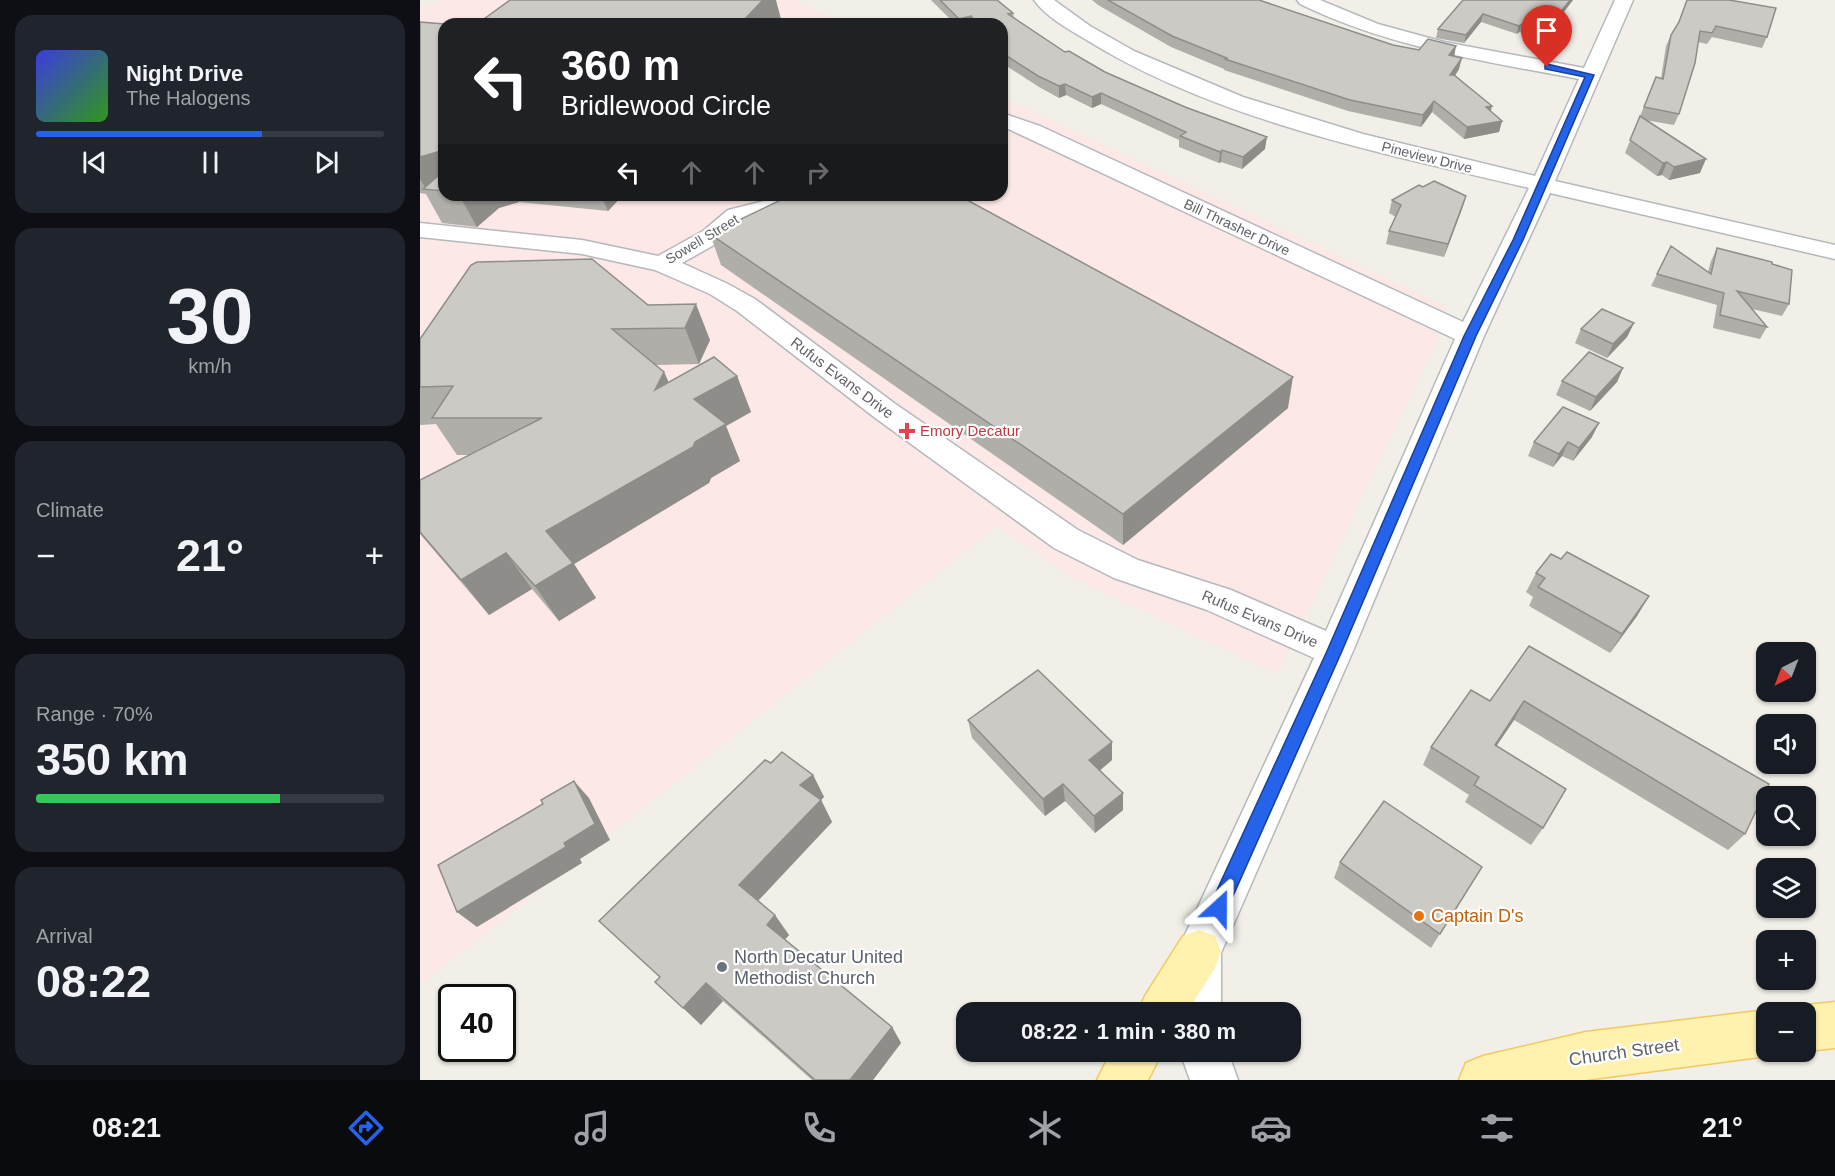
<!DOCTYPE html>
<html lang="en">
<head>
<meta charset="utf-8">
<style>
  :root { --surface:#171b24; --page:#20242c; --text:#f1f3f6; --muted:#9ea1a6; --line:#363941; --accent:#2563eb }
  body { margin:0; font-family:Helvetica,sans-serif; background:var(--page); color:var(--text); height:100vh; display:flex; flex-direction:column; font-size:22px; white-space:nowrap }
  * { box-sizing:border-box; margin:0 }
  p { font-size:20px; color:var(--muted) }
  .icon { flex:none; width:33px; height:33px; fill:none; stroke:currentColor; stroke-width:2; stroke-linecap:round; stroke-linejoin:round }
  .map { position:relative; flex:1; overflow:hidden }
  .side { display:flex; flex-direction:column; gap:15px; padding:15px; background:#0d0f14; width:420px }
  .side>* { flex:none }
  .guide { position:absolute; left:18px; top:18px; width:570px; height:183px; border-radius:18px; box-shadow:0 2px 4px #0004; background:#202124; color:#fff; overflow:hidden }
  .needle { width:39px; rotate:222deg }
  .buttons { position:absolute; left:1336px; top:642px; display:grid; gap:12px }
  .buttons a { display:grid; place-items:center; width:60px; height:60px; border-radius:12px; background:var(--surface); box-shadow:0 2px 4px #0004; font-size:30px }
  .speed { position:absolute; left:18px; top:984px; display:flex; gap:12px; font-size:30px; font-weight:700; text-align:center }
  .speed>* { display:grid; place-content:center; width:78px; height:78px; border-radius:50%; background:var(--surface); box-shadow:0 2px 4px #0004; line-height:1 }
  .speed .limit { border:3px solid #111; border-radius:9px; background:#fff; color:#111 }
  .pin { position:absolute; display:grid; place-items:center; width:51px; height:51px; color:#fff; margin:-62px -26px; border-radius:50% 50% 50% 0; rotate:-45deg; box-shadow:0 0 6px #0007 }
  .pin .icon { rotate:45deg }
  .me { position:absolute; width:66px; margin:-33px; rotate:24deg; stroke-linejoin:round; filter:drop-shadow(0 0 4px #0008) }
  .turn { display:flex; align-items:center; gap:21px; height:126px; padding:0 24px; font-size:27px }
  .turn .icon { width:78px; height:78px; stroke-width:2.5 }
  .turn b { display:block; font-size:42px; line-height:51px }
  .lanes { display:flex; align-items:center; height:57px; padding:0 24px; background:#0003; justify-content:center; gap:30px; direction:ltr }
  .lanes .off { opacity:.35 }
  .big { font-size:45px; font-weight:700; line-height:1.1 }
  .side .widget { flex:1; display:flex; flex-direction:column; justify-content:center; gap:9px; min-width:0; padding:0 21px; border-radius:18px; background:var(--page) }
  .side .dial { align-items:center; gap:0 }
  .dial b { font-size:78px; line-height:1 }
  .song { display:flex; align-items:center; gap:18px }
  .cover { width:72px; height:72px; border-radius:9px; background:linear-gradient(135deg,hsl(240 70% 55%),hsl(110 70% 35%)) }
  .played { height:6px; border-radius:3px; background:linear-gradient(90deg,var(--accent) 65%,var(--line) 65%) }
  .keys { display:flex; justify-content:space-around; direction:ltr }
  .heat { display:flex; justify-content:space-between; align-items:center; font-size:33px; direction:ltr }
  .charge { height:9px; border-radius:4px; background:linear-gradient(90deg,#34c759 70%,var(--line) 0) }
  .trip { position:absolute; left:536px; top:1002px; width:345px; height:60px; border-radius:18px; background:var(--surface); box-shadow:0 2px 4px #0004; font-weight:700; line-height:60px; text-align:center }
  .tab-bar { display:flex; height:96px; justify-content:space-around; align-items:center; background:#090b0e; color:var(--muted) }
  .tab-bar .icon { width:42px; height:42px }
  .tab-bar .active { color:var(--accent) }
  .tab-bar b { font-size:27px; color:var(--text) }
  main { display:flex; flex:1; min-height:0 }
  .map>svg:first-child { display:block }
  .medical { fill:#fce8e6 }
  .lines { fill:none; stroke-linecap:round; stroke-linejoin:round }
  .minor-casing { stroke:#b5b8bc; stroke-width:3 }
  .major-casing { stroke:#f2c960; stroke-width:3 }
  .minor { fill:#fff; fill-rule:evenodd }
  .major { fill:#fff2af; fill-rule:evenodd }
  .wall { fill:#afaea9 }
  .shaded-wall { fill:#8f8d8a }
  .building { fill:#cccac5; stroke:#8f8d8a; stroke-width:1.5 }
  .route { fill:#2563eb; stroke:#184099; stroke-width:1.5 }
  .health-dot { fill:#e0444e; stroke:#fff; stroke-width:2 }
  .food-dot { fill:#e8710a; stroke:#fff; stroke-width:2 }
  .worship-dot { fill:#6b7280; stroke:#fff; stroke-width:2 }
  .labels { text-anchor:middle; stroke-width:4.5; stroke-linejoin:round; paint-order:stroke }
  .far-street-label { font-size:14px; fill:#5f6368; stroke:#fff }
  .street-label { font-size:15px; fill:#5f6368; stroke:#fff }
  .health-label { font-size:15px; fill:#be3a42; stroke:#fff; text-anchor:start }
  .near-food-label { font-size:18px; fill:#c56008; stroke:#fff; text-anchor:start }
  .near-worship-label { font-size:18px; fill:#5b616d; stroke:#fff; text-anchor:start }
  .near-street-label { font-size:18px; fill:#5f6368; stroke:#fff }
</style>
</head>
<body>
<main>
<section class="side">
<div class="widget">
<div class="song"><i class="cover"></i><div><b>Night Drive</b><p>The Halogens</p></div></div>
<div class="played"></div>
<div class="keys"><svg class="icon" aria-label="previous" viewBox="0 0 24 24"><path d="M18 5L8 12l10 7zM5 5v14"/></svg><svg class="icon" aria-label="pause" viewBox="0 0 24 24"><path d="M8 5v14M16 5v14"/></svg><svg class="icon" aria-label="next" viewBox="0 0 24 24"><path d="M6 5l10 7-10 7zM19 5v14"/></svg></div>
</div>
<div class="widget dial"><b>30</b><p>km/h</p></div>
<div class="widget"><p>Climate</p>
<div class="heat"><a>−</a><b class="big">21°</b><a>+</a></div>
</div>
<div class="widget"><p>Range · 70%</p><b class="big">350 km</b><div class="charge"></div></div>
<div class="widget"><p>Arrival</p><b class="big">08:22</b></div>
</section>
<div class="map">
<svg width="1415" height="1080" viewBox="0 0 1415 1080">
  <rect width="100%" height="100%" fill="#f1efe8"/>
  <path class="medical" d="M 20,0 L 375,0 L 426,24 L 24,24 L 24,195 L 582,195 L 582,97 L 1027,307 L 1019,337 L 858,674 L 649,576 L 577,526 L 0,985 L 0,10 Z"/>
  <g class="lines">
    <defs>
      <g id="minor">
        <path d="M 614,0 L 634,0 L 670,26 L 714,51 L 823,97 L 943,134 L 1115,176 L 1159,79 C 1063,61 968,47 880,4 L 877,0 L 900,0 L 958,24 L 1024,42 L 1164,68 L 1195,0 L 1213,0 L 1135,181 L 1415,245 L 1415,259 L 1130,193 L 1064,336 L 933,651 L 801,953 L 801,1012 L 755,1012 L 757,952 L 894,658 L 787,610 L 694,578 L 634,548 L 454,417 L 317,311 L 290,294 L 235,270 L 162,254 L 0,237 L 0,223 L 162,240 L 238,256 L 283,231 L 308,210 L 368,195 L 405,195 L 401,200 L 324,221 L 301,241 L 262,263 L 308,284 L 335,299 L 474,403 L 658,530 L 718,560 L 811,590 L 906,631 L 1035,339 L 582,126 L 582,113 L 620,126 L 1043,322 L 1109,188 C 959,152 797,121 665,39 C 648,29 625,16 614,0 Z"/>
        <path d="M 760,1052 L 808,1052 L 818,1080 L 770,1080 Z"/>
      </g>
      <g id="major">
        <path d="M 779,930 L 795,936 L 801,952 L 795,968 L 767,1012 L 718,1012 L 725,996 L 763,936 Z"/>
        <path d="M 1415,1002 L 1415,1048 L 1386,1051 L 1386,1012 L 1369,1011 L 1386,1005 Z"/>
        <path d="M 1347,1010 L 1354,1012 L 1347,1012 L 1347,1052 L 1359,1052 L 1347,1056 L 1165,1080 L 1039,1080 L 1046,1063 L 1063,1056 L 1166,1032 Z"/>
        <path d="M 691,1052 L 742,1052 L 728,1080 L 677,1080 Z"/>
      </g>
    </defs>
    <use href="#minor" class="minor-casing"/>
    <use href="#major" class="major-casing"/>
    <use href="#minor" class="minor"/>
    <use href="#major" class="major"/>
  </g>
  <g class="wall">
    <path d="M 511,0 L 577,0 L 593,13 L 594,18 L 645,52 L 685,72 L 845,149 L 822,169 L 801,162 L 799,163 L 759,147 L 759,140 L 681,104 L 672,108 L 646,95 L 639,98 L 619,87 L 582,63 L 582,24 L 535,24 Z"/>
    <path d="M 672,0 L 839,0 L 973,45 L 999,50 L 1036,46 L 1034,56 L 1039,69 L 1035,75 L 1071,112 L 1082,121 L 1079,132 L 1044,139 L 1012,112 L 1001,127 L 928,111 L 804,70 L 804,69 L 751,47 L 678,5 Z"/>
    <path d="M 1043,0 L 1153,0 L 1123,39 L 1099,32 L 1097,34 L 1061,22 L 1044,43 L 1016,38 L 1018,29 Z"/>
    <path d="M 1267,0 L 1347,37 L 1342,48 L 1292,37 L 1287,44 L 1278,42 L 1259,114 L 1254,125 L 1225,120 L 1280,173 L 1249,180 L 1242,175 L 1237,176 L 1205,153 L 1236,77 L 1241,78 L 1246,46 L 1251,35 L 1258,23 Z"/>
    <path d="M 0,22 L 24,24 L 24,195 L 203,195 L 188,211 L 99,202 L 79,208 L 57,227 L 22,223 L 6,194 L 0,193 Z"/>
    <path d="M 1003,187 L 1046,196 L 1042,209 L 1024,257 L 966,244 L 969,231 L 976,217 L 969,213 L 972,200 Z"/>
    <path d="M 290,234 L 868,408 L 703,545 L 301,265 Z"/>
    <path d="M 1297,248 L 1352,264 L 1369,304 L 1362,316 L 1332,309 L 1347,327 L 1340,339 L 1293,328 L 1297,305 L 1231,286 L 1237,274 L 1288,272 L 1291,261 Z"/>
    <path d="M 228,305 L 290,340 L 279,364 L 236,365 L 244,372 L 249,383 L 317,376 L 331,412 L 306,426 L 320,461 L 291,478 L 289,483 L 154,564 L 176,598 L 139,621 L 112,589 L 69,615 L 0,534 L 0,480 L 50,455 L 37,455 L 16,424 L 0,425 L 0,339 Z"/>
    <path d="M 1214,323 L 1207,337 L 1187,358 L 1155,343 L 1161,329 Z"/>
    <path d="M 1203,368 L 1197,382 L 1170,411 L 1136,395 L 1142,381 Z"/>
    <path d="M 1172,437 L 1153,461 L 1142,456 L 1133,467 L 1108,456 L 1114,442 Z"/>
    <path d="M 1141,559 L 1229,596 L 1217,616 L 1190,653 L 1109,606 L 1113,597 L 1106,592 L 1116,573 Z"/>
    <path d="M 1109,646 L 1325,834 L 1308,850 L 1094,720 L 1076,746 L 1123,828 L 1111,845 L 1045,802 L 1049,795 L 1003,765 L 1011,747 L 1070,701 Z"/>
    <path d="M 548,720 L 692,760 L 680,770 L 703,793 L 703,810 L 675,833 L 645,801 L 625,816 L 552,738 Z"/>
    <path d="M 351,763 L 393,775 L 404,797 L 401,800 L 412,822 L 338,901 L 369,935 L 365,939 L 472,1027 L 481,1043 L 453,1080 L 392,1080 L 303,1001 L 281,1025 L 240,977 Z"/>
    <path d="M 920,862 L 1062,867 L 1011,948 L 914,878 Z"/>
  </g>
  <g class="shaded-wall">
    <path d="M 343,0 L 356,0 L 361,19 L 356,24 L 320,24 Z"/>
    <path d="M 1150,0 L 1153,0 L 1123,39 L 1126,31 Z"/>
    <path d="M 1063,14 L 1061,22 L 1044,43 L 1046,35 Z"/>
    <path d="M 551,16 L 552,24 L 540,24 L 539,19 Z"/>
    <path d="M 1102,24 L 1099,32 L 1097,34 L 1099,26 Z"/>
    <path d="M 1036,46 L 1034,57 L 1029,55 Z"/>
    <path d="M 1042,58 L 1039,69 L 1028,87 L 1030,75 Z"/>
    <path d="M 645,84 L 646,95 L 639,98 L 639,86 Z"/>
    <path d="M 681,93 L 681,104 L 672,108 L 672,97 Z"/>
    <path d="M 1014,101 L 1012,112 L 1001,127 L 1003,115 Z"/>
    <path d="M 1072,106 L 1069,118 L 1066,107 Z"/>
    <path d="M 1082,121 L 1079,132 L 1044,139 L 1047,127 Z"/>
    <path d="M 847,137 L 845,149 L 822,169 L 823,157 Z"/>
    <path d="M 24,150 L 24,189 L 6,189 L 0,179 L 0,157 Z"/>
    <path d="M 802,150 L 801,162 L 799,163 L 800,152 Z"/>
    <path d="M 1286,159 L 1280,173 L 1249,180 L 1254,167 Z"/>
    <path d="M 1247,162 L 1242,175 L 1237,176 L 1243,163 Z"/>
    <path d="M 39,195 L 96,195 L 99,202 L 79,208 L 57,227 Z"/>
    <path d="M 181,195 L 203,195 L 188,211 Z"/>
    <path d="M 1046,196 L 1042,209 L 1024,257 L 1028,244 Z"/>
    <path d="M 276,304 L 290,340 L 279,364 L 265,328 Z"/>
    <path d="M 1214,323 L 1207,337 L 1187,358 L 1193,344 Z"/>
    <path d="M 1203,368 L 1197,382 L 1170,411 L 1176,397 Z"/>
    <path d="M 244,372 L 260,408 L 235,390 Z"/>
    <path d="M 317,376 L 331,412 L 306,426 L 320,461 L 291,478 L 289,483 L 154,564 L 176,598 L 139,621 L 115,586 L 126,531 L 274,399 Z"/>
    <path d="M 873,377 L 868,408 L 703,545 L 703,514 Z"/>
    <path d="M 1179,423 L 1172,437 L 1153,461 L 1159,448 Z"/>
    <path d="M 1148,442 L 1142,456 L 1133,467 L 1139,454 Z"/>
    <path d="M 86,553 L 112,589 L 69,615 L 41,580 Z"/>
    <path d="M 1229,596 L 1217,616 L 1190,653 L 1202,634 Z"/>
    <path d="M 1104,701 L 1094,720 L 1065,763 L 1075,745 Z"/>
    <path d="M 692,742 L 692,760 L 671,778 L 669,760 Z"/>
    <path d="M 393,775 L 404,797 L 392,808 L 380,785 Z"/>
    <path d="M 154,781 L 169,798 L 190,840 L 160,859 L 162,863 L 57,927 L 37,912 L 144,843 Z"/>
    <path d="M 643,784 L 645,801 L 625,816 L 623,799 Z"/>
    <path d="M 703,793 L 703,810 L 675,833 L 674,816 Z"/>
    <path d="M 401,800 L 412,822 L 334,905 L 319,885 Z"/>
    <path d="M 355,915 L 369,935 L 361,944 L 347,925 Z"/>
    <path d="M 286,983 L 303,1001 L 281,1025 L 263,1008 Z"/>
    <path d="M 472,1027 L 481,1043 L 453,1080 L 430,1080 Z"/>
  </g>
  <g class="building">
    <path d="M 90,0 L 343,0 L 320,24 L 57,24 Z"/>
    <path d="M 520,0 L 577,0 L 593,13 L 588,14 L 645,52 L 649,51 L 685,72 L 765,107 L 847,137 L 823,157 L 802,150 L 800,152 L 760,136 L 766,132 L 681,93 L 672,97 L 645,84 L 639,86 L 618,76 L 582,53 L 582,24 L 557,24 L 551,16 L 539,19 Z"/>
    <path d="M 688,0 L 839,0 L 973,45 L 999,50 L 1008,39 L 1036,46 L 1029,55 L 1042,58 L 1030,75 L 1034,75 L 1072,106 L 1066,107 L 1082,121 L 1047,127 L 1014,101 L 1003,115 L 930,100 L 805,59 L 807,58 L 752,36 Z"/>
    <path d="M 1043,0 L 1150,0 L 1126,31 L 1102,24 L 1099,26 L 1063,14 L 1046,35 L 1018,29 Z"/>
    <path d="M 1267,0 L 1309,0 L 1356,8 L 1347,37 L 1296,26 L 1292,33 L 1280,31 L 1275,63 L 1259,114 L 1224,107 L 1236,77 L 1243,79 L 1251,35 L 1259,22 Z"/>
    <path d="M 0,22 L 24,24 L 24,150 L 0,157 Z"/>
    <path d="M 1220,116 L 1286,159 L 1254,167 L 1247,162 L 1243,163 L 1210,140 Z"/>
    <path d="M 24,171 L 24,191 L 3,189 Z"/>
    <path d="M 1014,181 L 1046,196 L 1028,244 L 969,231 L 981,205 L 972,200 L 999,185 L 1003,187 Z"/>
    <path d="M 371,195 L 538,195 L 873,377 L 703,514 L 290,234 Z"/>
    <path d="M 1251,246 L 1291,274 L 1297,248 L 1352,262 L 1352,264 L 1372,270 L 1369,304 L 1317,291 L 1347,327 L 1300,315 L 1304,293 L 1237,274 Z"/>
    <path d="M 172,259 L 228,305 L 276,304 L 265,328 L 192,329 L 244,372 L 235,390 L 294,357 L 317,376 L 274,399 L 306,424 L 275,442 L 273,447 L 126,531 L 153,563 L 115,586 L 86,553 L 41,580 L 0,532 L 0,480 L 122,418 L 12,418 L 33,386 L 0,387 L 0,339 L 51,265 L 57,262 Z"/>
    <path d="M 1182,309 L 1214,323 L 1193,344 L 1161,329 Z"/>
    <path d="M 1169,352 L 1203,368 L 1176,397 L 1142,381 Z"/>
    <path d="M 1143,407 L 1179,423 L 1159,448 L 1148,442 L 1139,454 L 1114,442 Z"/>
    <path d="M 1147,552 L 1229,596 L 1202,634 L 1118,587 L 1125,578 L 1116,573 L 1131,554 L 1141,559 Z"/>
    <path d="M 1109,646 L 1349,784 L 1325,834 L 1104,701 L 1075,745 L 1146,789 L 1123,828 L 1054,785 L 1059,777 L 1011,747 L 1051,690 L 1070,701 Z"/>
    <path d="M 618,670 L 692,742 L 669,760 L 703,793 L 674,816 L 643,784 L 623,799 L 548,720 Z"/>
    <path d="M 362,752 L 393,775 L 380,785 L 401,800 L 319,885 L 355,915 L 347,925 L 472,1027 L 430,1080 L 395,1080 L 286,983 L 263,1008 L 235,982 L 240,977 L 179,921 L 345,760 L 351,763 Z"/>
    <path d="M 154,781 L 175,824 L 144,843 L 146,847 L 37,912 L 18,865 L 123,804 L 121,800 Z"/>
    <path d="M 964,801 L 1062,867 L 1020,934 L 920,862 Z"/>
  </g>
  <path class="route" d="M 1127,64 L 1174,75 L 1103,240 L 1056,336 L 922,651 L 805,914 L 799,917 L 792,914 L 790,908 L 792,901 L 907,651 L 1044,336 L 1093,240 L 1165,77 L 1125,69 L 1125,65 Z"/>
  <path class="health-dot" d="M484 422h6v6h6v6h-6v6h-6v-6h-6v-6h6z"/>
  <circle class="food-dot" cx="999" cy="916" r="6"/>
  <circle class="worship-dot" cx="302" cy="967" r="6"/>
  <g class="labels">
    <g class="far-street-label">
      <text transform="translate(1007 157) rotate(14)" y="5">Pineview Drive</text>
      <text transform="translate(817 227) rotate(25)" y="5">Bill Thrasher Drive</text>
      <text transform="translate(282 239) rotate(-31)" y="5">Sowell Street</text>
    </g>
    <g class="street-label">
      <text transform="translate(422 378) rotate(37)" y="5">Rufus Evans Drive</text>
      <text transform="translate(840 619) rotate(23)" y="5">Rufus Evans Drive</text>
    </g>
    <g class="health-label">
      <text x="500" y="436">Emory Decatur</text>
    </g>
    <g class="near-food-label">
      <text x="1011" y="922">Captain D's</text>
    </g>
    <g class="near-worship-label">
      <text x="314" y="963">North Decatur United<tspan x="314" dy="21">Methodist Church</tspan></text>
    </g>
    <g class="near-street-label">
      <text transform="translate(1204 1052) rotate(-8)" y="6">Church Street</text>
    </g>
  </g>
</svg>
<div class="buttons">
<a><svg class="needle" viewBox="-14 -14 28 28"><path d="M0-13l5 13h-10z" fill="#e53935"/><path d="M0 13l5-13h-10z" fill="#9ea1a6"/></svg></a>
<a><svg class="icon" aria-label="sound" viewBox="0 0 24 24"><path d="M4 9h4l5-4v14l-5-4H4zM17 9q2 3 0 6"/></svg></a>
<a><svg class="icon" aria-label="search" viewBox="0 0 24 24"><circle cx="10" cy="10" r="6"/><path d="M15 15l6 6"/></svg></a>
<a><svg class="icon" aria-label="layers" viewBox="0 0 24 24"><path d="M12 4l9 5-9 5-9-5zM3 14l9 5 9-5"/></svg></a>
<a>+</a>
<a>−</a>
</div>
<div class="speed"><div class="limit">40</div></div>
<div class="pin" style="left:1127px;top:67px;background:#d93025"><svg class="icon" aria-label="arrive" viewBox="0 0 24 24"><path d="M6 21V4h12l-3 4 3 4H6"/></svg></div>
<svg class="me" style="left:799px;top:908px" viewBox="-20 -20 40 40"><path d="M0-17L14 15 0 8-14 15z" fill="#2563eb" stroke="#fff" stroke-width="4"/></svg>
<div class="trip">08:22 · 1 min · 380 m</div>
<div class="guide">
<div class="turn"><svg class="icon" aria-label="left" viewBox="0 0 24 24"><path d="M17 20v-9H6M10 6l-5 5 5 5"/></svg><div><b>360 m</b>Bridlewood Circle</div></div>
<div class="lanes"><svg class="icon" aria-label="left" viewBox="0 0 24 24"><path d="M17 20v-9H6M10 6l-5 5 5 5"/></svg><svg class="icon off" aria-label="ahead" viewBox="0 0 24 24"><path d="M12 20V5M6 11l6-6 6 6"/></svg><svg class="icon off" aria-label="ahead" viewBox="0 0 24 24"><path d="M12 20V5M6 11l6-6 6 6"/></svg><svg class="icon off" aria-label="right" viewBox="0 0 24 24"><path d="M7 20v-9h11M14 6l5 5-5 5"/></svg></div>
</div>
</div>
</main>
<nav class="tab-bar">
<b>08:21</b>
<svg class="icon active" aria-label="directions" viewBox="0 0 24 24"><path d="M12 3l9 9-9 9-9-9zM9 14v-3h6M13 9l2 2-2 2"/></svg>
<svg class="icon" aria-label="music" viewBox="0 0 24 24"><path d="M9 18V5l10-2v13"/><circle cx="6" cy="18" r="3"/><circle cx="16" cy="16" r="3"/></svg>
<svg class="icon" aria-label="phone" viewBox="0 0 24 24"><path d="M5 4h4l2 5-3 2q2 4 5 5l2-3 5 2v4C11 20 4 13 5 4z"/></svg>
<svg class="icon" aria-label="climate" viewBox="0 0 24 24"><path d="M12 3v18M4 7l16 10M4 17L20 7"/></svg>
<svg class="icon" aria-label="car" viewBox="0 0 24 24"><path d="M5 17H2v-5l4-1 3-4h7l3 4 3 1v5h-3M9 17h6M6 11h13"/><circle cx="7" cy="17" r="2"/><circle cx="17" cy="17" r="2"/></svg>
<svg class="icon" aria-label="filters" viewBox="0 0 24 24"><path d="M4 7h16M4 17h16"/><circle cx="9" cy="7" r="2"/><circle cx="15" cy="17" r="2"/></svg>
<b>21°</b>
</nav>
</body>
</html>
